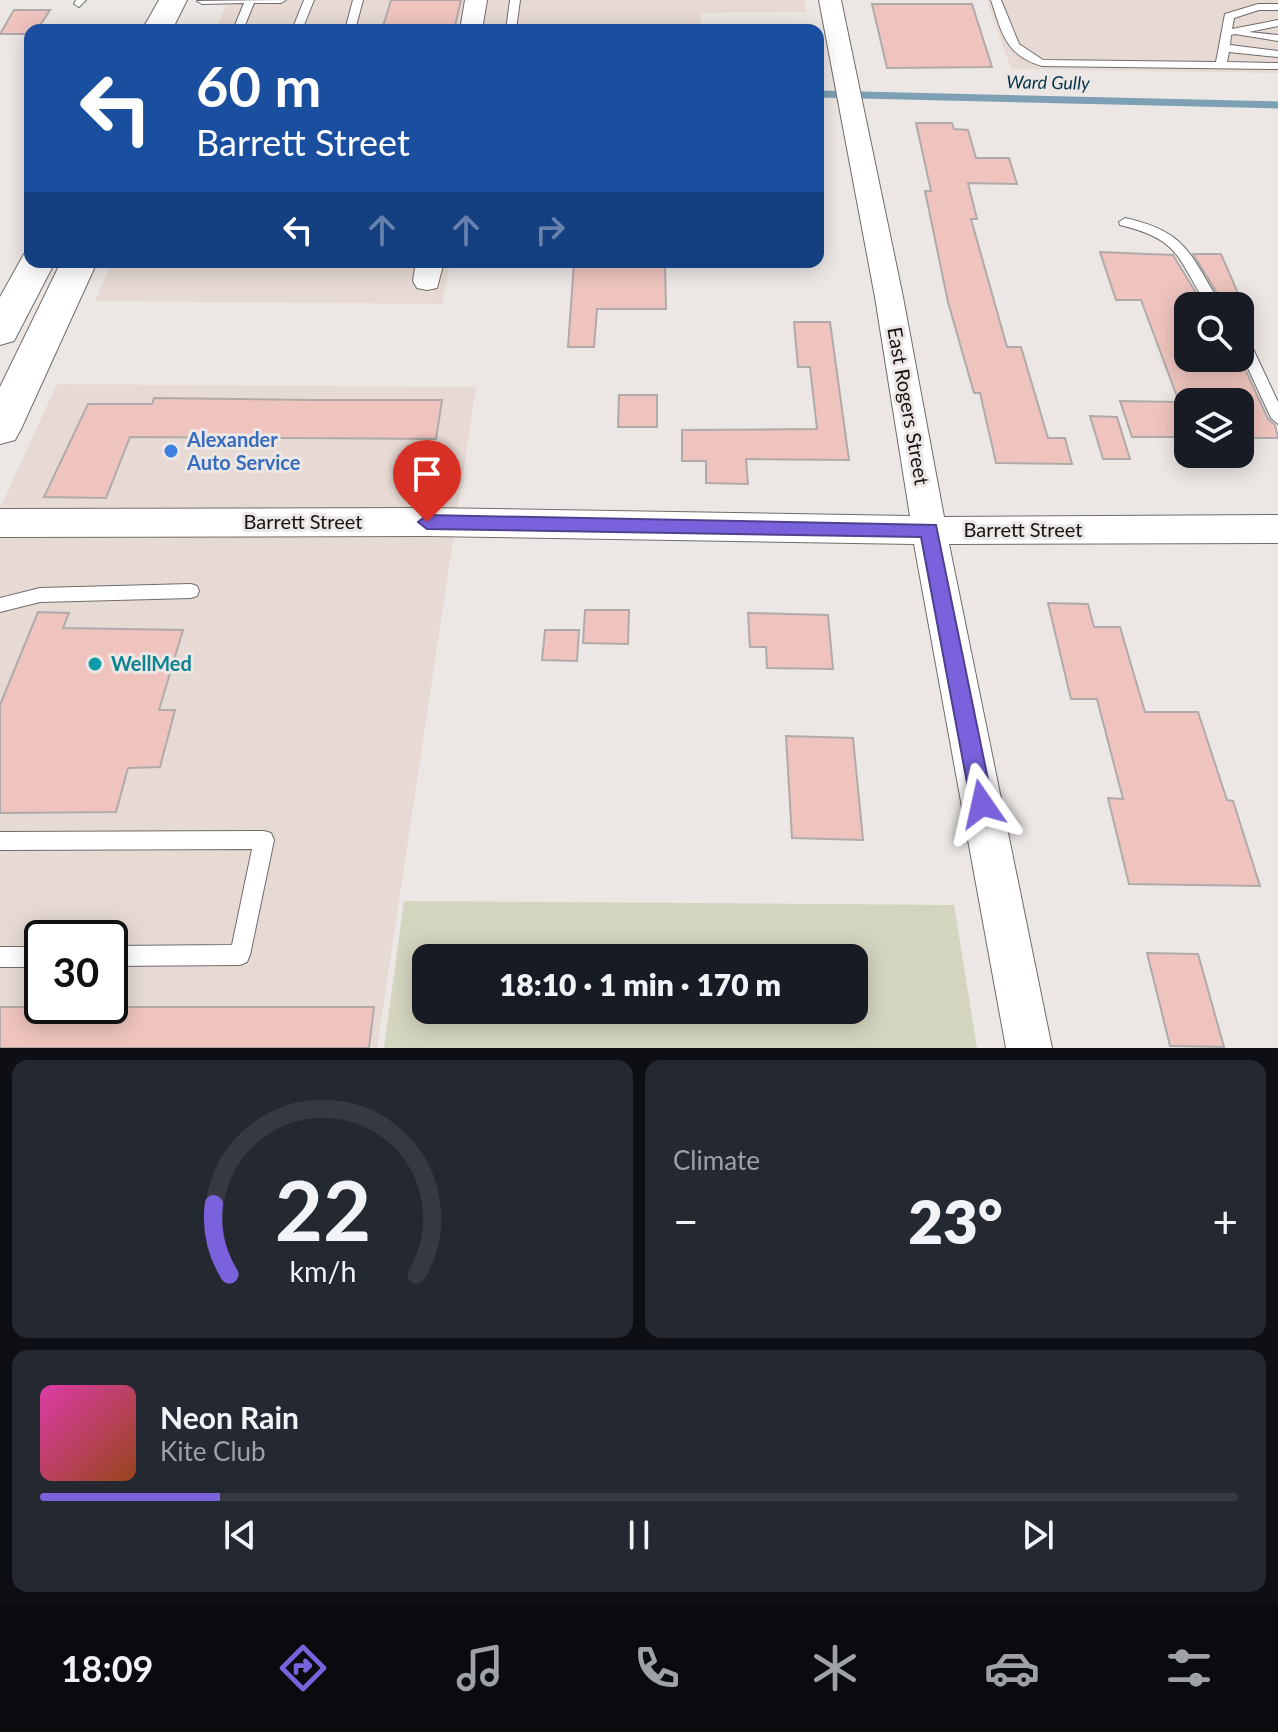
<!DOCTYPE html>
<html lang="en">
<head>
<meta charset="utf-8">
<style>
  :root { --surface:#171b24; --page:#242831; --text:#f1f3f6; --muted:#9ea1a6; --line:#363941; --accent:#7a62dd }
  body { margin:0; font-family:Lato,sans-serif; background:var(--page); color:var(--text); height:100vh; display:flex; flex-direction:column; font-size:30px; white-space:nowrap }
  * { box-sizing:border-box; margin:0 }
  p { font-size:26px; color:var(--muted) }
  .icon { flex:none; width:44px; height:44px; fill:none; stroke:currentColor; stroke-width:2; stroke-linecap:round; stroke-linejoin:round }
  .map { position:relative; height:1048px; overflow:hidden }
  .drawer { display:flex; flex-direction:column; gap:12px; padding:12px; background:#0d0f14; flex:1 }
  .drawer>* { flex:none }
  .guide { position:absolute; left:24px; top:24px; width:800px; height:244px; border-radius:16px; box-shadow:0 4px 20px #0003; background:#1a4fa0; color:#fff; overflow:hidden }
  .controls { position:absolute; left:1174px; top:292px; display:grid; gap:16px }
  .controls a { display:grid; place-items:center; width:80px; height:80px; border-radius:16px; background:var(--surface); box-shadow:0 4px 20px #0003; font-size:40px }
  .speed { position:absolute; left:24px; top:920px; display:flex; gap:16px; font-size:40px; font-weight:700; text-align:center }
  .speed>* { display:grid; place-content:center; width:104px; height:104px; border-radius:50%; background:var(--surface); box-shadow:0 4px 20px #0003; line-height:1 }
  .speed .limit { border:4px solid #111; border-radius:12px; background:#fff; color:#111 }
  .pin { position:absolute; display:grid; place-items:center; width:68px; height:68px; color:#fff; margin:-82px -34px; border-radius:50% 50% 50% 0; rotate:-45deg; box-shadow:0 0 8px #0007 }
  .pin .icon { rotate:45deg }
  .me { position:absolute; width:88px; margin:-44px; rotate:349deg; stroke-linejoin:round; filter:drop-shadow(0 0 6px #0008) }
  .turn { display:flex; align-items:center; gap:28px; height:168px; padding:0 40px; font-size:36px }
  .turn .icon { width:104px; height:104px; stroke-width:2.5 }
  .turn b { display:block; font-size:56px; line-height:68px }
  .lanes { display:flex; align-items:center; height:76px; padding:0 40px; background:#0003; justify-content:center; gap:40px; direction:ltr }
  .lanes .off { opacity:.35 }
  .big { font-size:60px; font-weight:800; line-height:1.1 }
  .drawer .widget { flex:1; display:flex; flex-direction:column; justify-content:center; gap:12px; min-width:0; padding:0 28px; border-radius:16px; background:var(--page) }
  .drawer .dial { align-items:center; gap:0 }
  .dial svg { height:208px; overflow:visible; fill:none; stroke:var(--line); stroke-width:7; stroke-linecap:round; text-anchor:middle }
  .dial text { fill:var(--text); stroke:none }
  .song { display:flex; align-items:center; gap:24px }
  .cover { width:96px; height:96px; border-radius:12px; background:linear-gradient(135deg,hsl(320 70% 55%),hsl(20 70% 35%)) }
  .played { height:8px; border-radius:4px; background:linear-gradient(90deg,var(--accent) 15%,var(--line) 15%) }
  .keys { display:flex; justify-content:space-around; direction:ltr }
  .heat { display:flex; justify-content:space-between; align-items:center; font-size:44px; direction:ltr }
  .drawer .tiles { flex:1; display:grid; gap:12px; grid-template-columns:1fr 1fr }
  .widget:last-child { grid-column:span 2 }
  .trip { position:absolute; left:412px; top:944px; width:456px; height:80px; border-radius:16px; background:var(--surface); box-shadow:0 4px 20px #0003; font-weight:800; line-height:80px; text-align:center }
  .dock { display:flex; height:128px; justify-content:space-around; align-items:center; background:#090b0e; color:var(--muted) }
  .dock .icon { width:56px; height:56px }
  .dock .on { color:var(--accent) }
  .dock b { font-size:36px; color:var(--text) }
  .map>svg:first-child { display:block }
  .built { fill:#e7dad5; fill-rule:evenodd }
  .green { fill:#d3d5bf; fill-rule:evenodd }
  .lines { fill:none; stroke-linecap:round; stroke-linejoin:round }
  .stream { stroke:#7da0b5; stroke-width:7 }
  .building { fill:#efc4be; stroke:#b0abaa; stroke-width:2 }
  .service-casing { stroke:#716c6b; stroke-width:2 }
  .minor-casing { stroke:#716c6b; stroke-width:2 }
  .secondary-casing { stroke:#716c6b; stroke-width:2 }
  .service { fill:#fff; fill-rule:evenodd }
  .minor { fill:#fff; fill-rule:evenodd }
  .secondary { fill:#fff; fill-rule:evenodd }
  .route { fill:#7a62dd; stroke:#4f4090; stroke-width:2 }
  .shop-dot { fill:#3f7fe0; stroke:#ece7e5; stroke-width:3 }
  .culture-dot { fill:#0f9aa8; stroke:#ece7e5; stroke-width:3 }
  .labels { text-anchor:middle; stroke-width:6; stroke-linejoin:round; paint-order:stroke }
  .far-water-label { font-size:18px; font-style:italic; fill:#04354c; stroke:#ece7e5 }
  .street-label { font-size:20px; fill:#161413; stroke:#ece7e5 }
  .shop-label { font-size:20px; font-weight:bold; fill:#366cbe; stroke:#ece7e5; text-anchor:start }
  .culture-label { font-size:20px; font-weight:bold; fill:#0d838f; stroke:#ece7e5; text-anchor:start }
</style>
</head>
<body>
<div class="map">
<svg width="1278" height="1048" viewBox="0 0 1278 1048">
  <rect width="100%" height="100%" fill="#ece7e5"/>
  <g class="built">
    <path d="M 228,0 L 804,0 L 806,12 L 701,13 L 701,30 L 215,30 Z"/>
    <path d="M 987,0 L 1278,0 L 1278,73 L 1011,69 Z"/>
    <path d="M 112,262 L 450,262 L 442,304 L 95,301 Z"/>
    <path d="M 57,384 L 476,387 L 377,1048 L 0,1048 L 0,508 ZM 42,938 L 110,938 L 110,1006 L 42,1006 Z"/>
  </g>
  <path class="green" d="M 404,901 L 954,905 L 977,1048 L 384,1048 ZM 426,958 L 854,958 L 854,1010 L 426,1010 Z"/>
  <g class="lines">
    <path class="stream" d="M 818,94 L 1278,105"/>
  </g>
  <g class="building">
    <path d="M 391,0 L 461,0 L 454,30 L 382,30 Z"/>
    <path d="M 872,4 L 972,4 L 992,67 L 887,68 Z"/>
    <path d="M 14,10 L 50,10 L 37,30 L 30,30 L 30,34 L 0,34 Z"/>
    <path d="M 916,123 L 952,123 L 954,129 L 968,130 L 976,158 L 1009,158 L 1017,184 L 968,183 L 977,219 L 971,219 L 1007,347 L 1021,347 L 1048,438 L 1065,438 L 1072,464 L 996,463 L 980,393 L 974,393 L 948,302 L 925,191 L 931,191 Z"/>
    <path d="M 1100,252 L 1173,255 L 1204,306 L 1188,306 L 1188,358 L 1240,358 L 1268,419 L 1275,425 L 1278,438 L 1240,438 L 1240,402 L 1188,402 L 1188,437 L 1132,437 L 1120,401 L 1179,402 L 1141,300 L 1116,300 Z"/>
    <path d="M 1193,254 L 1221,254 L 1240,298 L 1220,298 Z"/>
    <path d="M 574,262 L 665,262 L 666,309 L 597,309 L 594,347 L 568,347 Z"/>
    <path d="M 794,322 L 830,322 L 849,460 L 746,459 L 748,484 L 706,483 L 706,461 L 682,461 L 682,430 L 817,429 L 810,367 L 798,367 Z"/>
    <path d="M 619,395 L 657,395 L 657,427 L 618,427 Z"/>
    <path d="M 154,398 L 313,400 L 442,400 L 436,439 L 130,437 L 106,498 L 44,497 L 88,404 L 152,404 Z"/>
    <path d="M 1090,416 L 1117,417 L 1130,459 L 1103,459 Z"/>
    <path d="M 1048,603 L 1088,604 L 1094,627 L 1120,627 L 1145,712 L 1198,712 L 1227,800 L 1233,801 L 1260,886 L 1129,884 L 1108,798 L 1123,799 L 1097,699 L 1071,699 Z"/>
    <path d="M 585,610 L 629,610 L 628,644 L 583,643 Z"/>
    <path d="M 38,612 L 69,613 L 63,628 L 183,630 L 159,710 L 175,710 L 160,767 L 128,768 L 116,812 L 0,813 L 0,705 Z"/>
    <path d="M 748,613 L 828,615 L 833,669 L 767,668 L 766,647 L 750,647 Z"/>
    <path d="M 545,630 L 579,630 L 577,661 L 542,660 Z"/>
    <path d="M 786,736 L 853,738 L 863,840 L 792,838 Z"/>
    <path d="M 1147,953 L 1198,954 L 1224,1047 L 1170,1046 Z"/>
    <path d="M 0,1007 L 374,1007 L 369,1048 L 0,1048 Z"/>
  </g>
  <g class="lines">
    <defs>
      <g id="service">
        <path d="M 76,0 L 86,0 L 79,7 L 74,4 Z"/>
        <path d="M 286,0 L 281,3 L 254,3 L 243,30 L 233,30 L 244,3 L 202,4 L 197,1 Z"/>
        <path d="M 304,0 L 314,0 L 302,30 L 292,30 Z"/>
        <path d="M 353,0 L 363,0 L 355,30 L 345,30 Z"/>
        <path d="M 510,0 L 520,0 L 516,30 L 506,30 Z"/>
        <path d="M 991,0 L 1001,0 L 1019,44 L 1043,60 L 1216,62 L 1225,14 L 1258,4 L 1278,4 L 1278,10 L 1259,10 L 1234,18 L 1232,29 L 1278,20 L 1278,26 L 1249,32 L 1278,35 L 1278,41 L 1235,34 L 1231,35 L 1230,45 L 1278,51 L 1278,57 L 1229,52 L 1227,62 L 1278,63 L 1278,69 L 1042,66 C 1005,55 1002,33 991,0 Z"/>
        <path d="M 1125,218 C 1189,232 1190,256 1222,306 L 1208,306 C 1176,258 1182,240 1120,225 L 1119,222 Z"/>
        <path d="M 1240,331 L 1247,336 L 1278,402 L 1278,424 L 1271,418 L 1240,351 Z"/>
        <path d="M 191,584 L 197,586 L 199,591 L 197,596 L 191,598 L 40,602 L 0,612 L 0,598 L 40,588 Z"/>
        <path d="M 264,831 L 271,833 L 274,840 L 250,955 L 247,962 L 240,965 L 110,966 L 110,946 L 232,945 L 252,849 L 0,850 L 0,832 Z"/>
        <rect x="0" y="947" width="42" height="20"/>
      </g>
      <g id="minor">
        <path d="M 465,0 L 487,0 L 482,30 L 460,30 Z"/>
        <path d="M 819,0 L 841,0 L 903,297 L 944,517 L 1278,515 L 1278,543 L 949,544 L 1052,1048 L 1006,1048 L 914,544 L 427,536 L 0,537 L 0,509 L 427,508 L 910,516 L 875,297 Z"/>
        <path d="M 416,262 L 444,262 L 437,288 L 427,290 L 417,288 L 413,281 Z"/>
      </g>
      <g id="secondary">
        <path d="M 159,0 L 187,0 L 172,30 L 142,30 Z"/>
        <path d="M 30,252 L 30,262 L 55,262 L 14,341 L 0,345 L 0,297 L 24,254 Z"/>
        <path d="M 61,262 L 97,262 L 21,429 L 15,440 L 0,444 L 0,387 Z"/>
      </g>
    </defs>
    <use href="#service" class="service-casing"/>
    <use href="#minor" class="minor-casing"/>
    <use href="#secondary" class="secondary-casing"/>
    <use href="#service" class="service"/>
    <use href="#minor" class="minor"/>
    <use href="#secondary" class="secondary"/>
  </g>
  <path class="route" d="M 427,515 L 936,525 L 993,804 L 989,812 L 982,815 L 974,812 L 971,804 L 921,537 L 427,529 L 418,522 Z"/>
  <circle class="shop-dot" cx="171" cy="451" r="8"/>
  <circle class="culture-dot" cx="95" cy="664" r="8"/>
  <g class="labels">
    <g class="far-water-label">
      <text transform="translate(1048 83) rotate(1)" y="6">Ward Gully</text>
    </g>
    <g class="street-label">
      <text transform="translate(908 406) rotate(80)" y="7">East Rogers Street</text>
      <text x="303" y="529">Barrett Street</text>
      <text x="1023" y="537">Barrett Street</text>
    </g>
    <g class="shop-label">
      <text x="187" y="447">Alexander<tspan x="187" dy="23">Auto Service</tspan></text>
    </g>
    <g class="culture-label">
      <text x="111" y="671">WellMed</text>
    </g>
  </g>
</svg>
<div class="controls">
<a><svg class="icon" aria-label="search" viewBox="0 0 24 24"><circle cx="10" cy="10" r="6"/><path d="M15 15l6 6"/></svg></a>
<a><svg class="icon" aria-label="layers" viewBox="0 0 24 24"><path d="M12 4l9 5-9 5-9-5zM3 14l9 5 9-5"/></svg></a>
</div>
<div class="speed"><div class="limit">30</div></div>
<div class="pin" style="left:427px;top:522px;background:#d93025"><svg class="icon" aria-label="arrive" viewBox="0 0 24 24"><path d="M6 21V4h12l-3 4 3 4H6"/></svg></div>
<svg class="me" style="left:982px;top:804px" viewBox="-20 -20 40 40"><path d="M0-17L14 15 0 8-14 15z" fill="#7a62dd" stroke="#fff" stroke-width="4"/></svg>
<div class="trip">18:10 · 1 min · 170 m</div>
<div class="guide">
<div class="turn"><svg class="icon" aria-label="left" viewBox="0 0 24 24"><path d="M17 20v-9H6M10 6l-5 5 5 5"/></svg><div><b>60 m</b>Barrett Street</div></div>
<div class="lanes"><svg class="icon" aria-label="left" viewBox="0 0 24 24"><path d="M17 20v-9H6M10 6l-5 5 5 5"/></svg><svg class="icon off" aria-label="ahead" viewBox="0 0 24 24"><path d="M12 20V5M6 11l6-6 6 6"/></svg><svg class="icon off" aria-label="ahead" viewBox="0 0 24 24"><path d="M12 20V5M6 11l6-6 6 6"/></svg><svg class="icon off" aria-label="right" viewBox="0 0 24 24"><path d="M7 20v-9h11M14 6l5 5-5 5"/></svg></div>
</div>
</div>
<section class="drawer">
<div class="tiles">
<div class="widget dial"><svg viewBox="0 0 100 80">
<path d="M14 69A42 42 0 1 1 86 69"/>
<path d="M14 69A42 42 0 0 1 8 42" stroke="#7a62dd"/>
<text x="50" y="56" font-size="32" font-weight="700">22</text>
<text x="50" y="72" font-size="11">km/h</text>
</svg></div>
<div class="widget"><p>Climate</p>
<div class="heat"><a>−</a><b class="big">23°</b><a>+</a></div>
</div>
<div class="widget">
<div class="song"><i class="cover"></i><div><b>Neon Rain</b><p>Kite Club</p></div></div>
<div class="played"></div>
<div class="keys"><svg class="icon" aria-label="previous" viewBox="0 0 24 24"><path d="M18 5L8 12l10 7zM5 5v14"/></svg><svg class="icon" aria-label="pause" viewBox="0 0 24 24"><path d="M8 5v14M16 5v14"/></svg><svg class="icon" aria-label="next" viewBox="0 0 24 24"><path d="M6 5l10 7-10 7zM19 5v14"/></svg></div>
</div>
</div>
</section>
<nav class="dock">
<b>18:09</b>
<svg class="icon on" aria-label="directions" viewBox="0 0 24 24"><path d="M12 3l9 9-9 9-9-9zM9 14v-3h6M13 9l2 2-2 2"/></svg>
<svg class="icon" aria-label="music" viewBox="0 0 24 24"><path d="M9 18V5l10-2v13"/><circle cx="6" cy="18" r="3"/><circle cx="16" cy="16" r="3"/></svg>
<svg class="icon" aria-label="phone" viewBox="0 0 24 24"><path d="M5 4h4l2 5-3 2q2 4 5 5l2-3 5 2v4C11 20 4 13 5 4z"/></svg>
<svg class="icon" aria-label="climate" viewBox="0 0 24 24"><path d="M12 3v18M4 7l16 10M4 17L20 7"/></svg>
<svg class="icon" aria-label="car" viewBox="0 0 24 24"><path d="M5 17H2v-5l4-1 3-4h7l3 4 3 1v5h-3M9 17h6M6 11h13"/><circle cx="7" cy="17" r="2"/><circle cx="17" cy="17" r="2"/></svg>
<svg class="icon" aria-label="filters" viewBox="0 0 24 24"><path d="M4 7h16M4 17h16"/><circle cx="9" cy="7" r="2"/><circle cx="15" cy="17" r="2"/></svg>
</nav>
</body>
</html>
